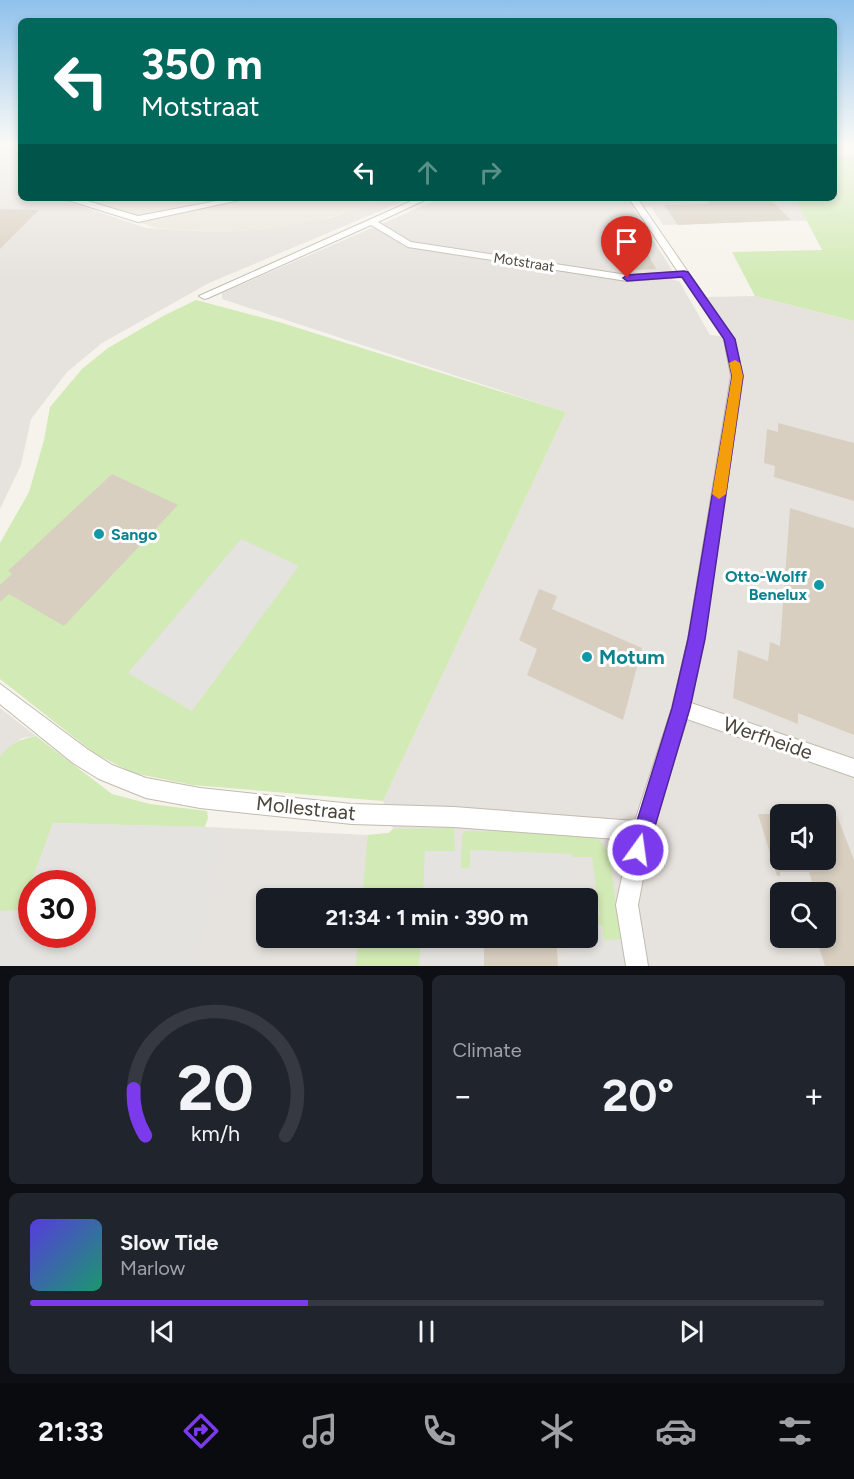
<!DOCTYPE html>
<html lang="en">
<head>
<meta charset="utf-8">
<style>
  :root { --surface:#171b24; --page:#20242c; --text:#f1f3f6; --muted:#9ea1a6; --line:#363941; --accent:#7c3aed }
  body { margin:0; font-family:Figtree,sans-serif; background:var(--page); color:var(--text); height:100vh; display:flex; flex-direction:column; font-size:22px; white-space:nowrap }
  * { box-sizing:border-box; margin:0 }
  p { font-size:20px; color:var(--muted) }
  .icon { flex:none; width:33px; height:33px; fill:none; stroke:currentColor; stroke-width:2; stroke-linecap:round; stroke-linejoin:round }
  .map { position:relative; height:966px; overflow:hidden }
  .side { display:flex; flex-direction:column; gap:9px; padding:9px; background:#0d0f14; flex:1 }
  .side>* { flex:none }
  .top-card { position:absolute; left:18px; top:18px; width:819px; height:183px; border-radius:9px; box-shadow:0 3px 9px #0003; background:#00695c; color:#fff; overflow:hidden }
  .tools { position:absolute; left:770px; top:804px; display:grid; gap:12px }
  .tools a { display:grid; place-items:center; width:66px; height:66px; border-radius:9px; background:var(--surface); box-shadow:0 3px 9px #0003; font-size:30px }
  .speed { position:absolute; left:18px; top:870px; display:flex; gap:12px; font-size:30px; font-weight:700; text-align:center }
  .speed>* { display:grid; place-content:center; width:78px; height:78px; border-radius:50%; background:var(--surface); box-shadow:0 3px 9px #0003; line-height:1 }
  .speed .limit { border:9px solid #d22; background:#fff; color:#111 }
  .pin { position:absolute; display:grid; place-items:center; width:51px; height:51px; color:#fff; margin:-62px -26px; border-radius:50% 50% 50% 0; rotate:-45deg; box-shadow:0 0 6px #0007 }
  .pin .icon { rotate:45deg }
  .me { position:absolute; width:66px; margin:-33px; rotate:14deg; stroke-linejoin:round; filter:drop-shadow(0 0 4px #0008) }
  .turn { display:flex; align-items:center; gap:21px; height:126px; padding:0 24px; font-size:27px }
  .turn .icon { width:78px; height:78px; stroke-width:2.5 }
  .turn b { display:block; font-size:42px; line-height:51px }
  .lanes { display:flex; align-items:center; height:57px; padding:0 24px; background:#0003; justify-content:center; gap:30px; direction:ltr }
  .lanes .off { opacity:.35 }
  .big { font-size:45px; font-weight:700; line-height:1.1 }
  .side .card { flex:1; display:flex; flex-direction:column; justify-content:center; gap:9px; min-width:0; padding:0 21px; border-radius:9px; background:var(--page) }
  .side .dial { align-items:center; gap:0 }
  .dial svg { height:156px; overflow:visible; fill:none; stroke:var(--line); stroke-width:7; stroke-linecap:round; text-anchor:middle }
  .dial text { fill:var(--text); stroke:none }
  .song { display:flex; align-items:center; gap:18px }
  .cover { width:72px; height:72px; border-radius:9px; background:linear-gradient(135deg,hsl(250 70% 55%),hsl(160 70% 35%)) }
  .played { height:6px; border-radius:3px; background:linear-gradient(90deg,var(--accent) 35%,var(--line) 35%) }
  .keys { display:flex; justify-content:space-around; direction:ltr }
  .heat { display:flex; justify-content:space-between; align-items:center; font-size:33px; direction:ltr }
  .side .tiles { flex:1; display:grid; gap:9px; grid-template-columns:1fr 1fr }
  .card:last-child { grid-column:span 2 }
  .trip { position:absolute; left:256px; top:888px; width:342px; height:60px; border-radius:9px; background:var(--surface); box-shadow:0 3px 9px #0003; font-weight:700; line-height:60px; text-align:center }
  .tabs { display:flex; height:96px; justify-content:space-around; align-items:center; background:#090b0e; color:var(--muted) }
  .tabs .icon { width:42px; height:42px }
  .tabs .active { color:var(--accent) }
  .tabs b { font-size:27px; color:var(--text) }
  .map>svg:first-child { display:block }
  .residential { fill:#eae5da }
  .industrial { fill:#e6e2dd; fill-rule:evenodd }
  .green { fill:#d2eab5 }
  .parking { fill:#e5e3e0; fill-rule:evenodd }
  .building { fill:#d8cfc1 }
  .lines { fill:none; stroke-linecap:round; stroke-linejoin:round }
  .minor-casing { stroke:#c2bbae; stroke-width:2 }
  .minor { fill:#fff; fill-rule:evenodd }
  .route { fill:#7c3aed; stroke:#51269a; stroke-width:1.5 }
  .slow { fill:#f59e0b }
  .culture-dot { fill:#0f9aa8; stroke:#fff; stroke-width:2 }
  .labels { text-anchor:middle; stroke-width:6; stroke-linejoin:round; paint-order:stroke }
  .far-street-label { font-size:14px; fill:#4b4439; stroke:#fff }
  .culture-label { font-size:16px; font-weight:bold; fill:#0d838f; stroke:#fff; text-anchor:start }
  .near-culture-label { font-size:20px; font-weight:bold; fill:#0d838f; stroke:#fff; text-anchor:start }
  .near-street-label { font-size:20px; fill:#4b4439; stroke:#fff }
</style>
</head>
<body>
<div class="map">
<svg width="854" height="966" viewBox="0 0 854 966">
  <rect width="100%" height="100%" fill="#f6f3ec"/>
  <path class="residential" d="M 68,198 L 390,198 L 345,213 L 309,223 L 268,229 L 217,232 L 156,228 Z"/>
  <g class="industrial">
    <path d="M 0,144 L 21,144 L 21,198 L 57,198 L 146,228 L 217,232 L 268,229 L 330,218 L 390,198 L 411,198 L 209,283 L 102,343 L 67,372 L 31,419 L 21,465 L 0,509 Z"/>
    <path d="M 441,198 L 819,198 L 818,220 L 663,225 L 651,207 L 633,208 L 672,270 L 669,273 L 673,280 L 679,281 L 710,335 L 729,337 L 706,297 L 755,296 L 854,321 L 854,966 L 0,966 L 0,911 L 21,910 L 53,823 L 205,827 L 368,835 L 389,833 L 393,829 L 383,801 L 566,412 L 222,299 L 222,293 ZM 780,814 L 825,814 L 825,860 L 780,860 ZM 32,884 L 82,884 L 82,934 L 32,934 ZM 780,892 L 825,892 L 825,938 L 780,938 ZM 267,898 L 588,898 L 588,938 L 267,938 Z"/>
    <path d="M 0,708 L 36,736 L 22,738 L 0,757 Z"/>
  </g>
  <g class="green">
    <path d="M 834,156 L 854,156 L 854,321 L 755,296 L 732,252 L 822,250 L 795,198 L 834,198 Z"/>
    <path d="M 196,300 L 279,322 L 566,412 L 383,801 L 192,785 L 133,773 L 94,753 L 0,679 L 0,543 L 29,492 L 44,440 L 50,407 L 82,369 L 108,348 L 165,315 Z"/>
    <path d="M 36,736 L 112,794 L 150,804 L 207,811 L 208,818 L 205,827 L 53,823 L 21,911 L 0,911 L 0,757 C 10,744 20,739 36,736 Z"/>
    <path d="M 454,828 L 455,851 L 425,852 L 423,898 L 362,898 L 368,835 L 389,833 L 393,829 Z"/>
    <path d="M 465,831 L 588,834 L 597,837 L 609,854 L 621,939 L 604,941 L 601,925 L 588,925 L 588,916 L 600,916 L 592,857 L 572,857 L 571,854 L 470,850 L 470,868 L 461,868 L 462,835 Z"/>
    <path d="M 358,938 L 421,938 L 419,966 L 356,966 Z"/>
  </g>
  <g class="parking">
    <path d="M 241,539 L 299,566 L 192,711 L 128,673 Z"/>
    <path d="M 53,823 L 225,828 L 194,966 L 0,966 L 0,911 L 21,910 ZM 32,884 L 82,884 L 82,934 L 32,934 Z"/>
    <path d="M 470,850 L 572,854 L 576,898 L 461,893 L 461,898 L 423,898 L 425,851 L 461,851 L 461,868 L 470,868 Z"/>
    <path d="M 588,925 L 602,925 L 604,941 L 621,939 L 623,966 L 570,966 L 567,938 L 588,938 Z"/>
    <path d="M 421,938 L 483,938 L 483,966 L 419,966 Z"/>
  </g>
  <g class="building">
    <path d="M 705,198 L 769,198 L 791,220 L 678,225 L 664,205 L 710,204 Z"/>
    <path d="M 0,209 L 39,210 L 0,249 Z"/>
    <path d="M 630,245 L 644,247 L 656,269 L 627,270 Z"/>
    <path d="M 778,423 L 854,443 L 854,501 L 774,477 L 775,466 L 764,463 L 767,429 L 778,432 Z"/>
    <path d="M 112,474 L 178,505 L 64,626 L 9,594 L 0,602 L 0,585 L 12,574 L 8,571 Z"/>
    <path d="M 790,508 L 854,528 L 854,735 L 798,713 L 798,724 L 733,698 L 738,650 L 768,661 L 770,642 L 780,646 Z"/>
    <path d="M 539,589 L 557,596 L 552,609 L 642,648 L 623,720 L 527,675 L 537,649 L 519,640 Z"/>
    <path d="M 758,814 L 780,814 L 780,860 L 825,860 L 825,815 L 837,816 L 854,860 L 854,966 L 825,966 L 816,938 L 825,938 L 825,892 L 815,892 L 809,872 L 780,872 L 780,876 L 777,876 Z"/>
    <path d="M 484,938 L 556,938 L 558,966 L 484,966 Z"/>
  </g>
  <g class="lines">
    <defs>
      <g id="minor">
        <path d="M 61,198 L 77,198 L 138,216 L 232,198 L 249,198 L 138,222 Z"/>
        <path d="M 418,198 L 429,198 L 378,222 L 411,242 L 627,275 L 678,272 L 629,198 L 637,198 L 734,339 L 743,376 L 704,639 L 691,703 L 854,759 L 854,777 L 687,719 L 652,831 L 638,905 L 648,966 L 626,966 L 616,905 L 630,840 L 454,827 L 352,824 L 200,808 L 146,798 L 99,779 L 73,763 L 0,704 L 0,684 L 87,749 L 112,765 L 146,778 L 200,788 L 352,804 L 454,807 L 635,821 L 672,708 L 688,639 L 731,376 L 724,339 L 682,277 L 627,281 L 408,247 L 371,225 L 208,298 L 204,299 L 199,296 Z"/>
      </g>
    </defs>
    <use href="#minor" class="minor-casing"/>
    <use href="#minor" class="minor"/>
  </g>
  <linearGradient id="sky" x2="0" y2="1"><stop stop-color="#8fc1ec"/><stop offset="0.52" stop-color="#fbfaf6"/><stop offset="1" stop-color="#fbfaf6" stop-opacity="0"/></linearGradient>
  <rect width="854" height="279" fill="url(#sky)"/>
  <path class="route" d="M 684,271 L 688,272 L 735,339 L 743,376 L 705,639 L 690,708 L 648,850 L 645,857 L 638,860 L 631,857 L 628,850 L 672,708 L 688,639 L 732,376 L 724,339 L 682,277 L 627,281 L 623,278 L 627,275 Z"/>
  <path class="slow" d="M 735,360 L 740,363 L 743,376 L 726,494 L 719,499 L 712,494 L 732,376 L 729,363 Z"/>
  <g class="culture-dot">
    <circle cx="99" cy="534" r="6"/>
    <circle cx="819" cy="585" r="6"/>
    <circle cx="587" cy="657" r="6"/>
  </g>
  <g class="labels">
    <g class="far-street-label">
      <text transform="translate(524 262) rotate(9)" y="5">Motstraat</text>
    </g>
    <g class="culture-label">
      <text x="111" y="540">Sango</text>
      <text x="807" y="582" text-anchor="end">Otto-Wolff<tspan x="807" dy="18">Benelux</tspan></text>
    </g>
    <g class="near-culture-label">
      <text x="599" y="664">Motum</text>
    </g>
    <g class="near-street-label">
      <text transform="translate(768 738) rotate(19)" y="7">Werfheide</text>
      <text transform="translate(306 808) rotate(6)" y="7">Mollestraat</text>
    </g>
  </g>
</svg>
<div class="tools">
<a><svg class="icon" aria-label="sound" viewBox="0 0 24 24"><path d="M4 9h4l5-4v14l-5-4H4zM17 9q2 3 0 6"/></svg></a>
<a><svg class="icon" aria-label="search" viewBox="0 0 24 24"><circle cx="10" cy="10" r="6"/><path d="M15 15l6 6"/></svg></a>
</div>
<div class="speed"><div class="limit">30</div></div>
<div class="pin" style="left:627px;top:278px;background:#d93025"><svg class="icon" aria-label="arrive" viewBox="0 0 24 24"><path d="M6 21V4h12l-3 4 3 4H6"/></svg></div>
<svg class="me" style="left:638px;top:850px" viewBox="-20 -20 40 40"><circle r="17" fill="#7c3aed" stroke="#fff" stroke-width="3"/><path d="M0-11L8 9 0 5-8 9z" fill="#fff"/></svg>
<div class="trip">21:34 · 1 min · 390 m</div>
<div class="top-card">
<div class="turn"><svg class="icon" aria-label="left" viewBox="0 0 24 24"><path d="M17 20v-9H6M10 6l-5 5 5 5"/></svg><div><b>350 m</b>Motstraat</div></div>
<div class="lanes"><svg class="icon" aria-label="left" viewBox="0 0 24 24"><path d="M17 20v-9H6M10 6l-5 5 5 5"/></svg><svg class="icon off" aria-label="ahead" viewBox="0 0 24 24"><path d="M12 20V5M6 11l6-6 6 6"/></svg><svg class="icon off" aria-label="right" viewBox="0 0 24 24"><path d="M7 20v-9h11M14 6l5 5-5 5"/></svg></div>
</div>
</div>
<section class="side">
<div class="tiles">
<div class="card dial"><svg viewBox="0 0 100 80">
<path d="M14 69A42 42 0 1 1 86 69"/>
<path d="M14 69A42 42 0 0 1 8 45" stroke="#7c3aed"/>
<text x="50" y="56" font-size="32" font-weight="700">20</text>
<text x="50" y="72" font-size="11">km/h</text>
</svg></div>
<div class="card"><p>Climate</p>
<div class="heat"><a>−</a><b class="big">20°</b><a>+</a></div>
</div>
<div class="card">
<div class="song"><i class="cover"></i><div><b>Slow Tide</b><p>Marlow</p></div></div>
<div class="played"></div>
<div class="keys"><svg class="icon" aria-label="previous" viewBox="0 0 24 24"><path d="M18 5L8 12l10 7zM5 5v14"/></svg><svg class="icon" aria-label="pause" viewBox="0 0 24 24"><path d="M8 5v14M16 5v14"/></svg><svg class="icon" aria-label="next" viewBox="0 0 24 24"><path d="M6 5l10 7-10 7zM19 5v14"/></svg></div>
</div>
</div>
</section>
<nav class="tabs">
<b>21:33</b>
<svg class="icon active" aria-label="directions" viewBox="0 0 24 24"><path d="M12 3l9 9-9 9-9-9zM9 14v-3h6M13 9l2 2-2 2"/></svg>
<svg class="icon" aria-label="music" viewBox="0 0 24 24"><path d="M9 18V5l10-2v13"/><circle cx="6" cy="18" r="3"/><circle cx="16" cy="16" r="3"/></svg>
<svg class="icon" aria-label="phone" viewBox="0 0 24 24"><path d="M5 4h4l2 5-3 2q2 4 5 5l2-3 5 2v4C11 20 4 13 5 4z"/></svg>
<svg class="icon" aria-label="climate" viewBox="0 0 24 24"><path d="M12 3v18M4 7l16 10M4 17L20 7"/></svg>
<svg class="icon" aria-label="car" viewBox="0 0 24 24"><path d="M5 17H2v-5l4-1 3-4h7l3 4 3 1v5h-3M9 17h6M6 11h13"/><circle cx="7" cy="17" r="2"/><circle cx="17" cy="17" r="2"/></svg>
<svg class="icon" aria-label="filters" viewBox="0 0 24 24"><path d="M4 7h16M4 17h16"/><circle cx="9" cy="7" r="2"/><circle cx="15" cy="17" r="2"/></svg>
</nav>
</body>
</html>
